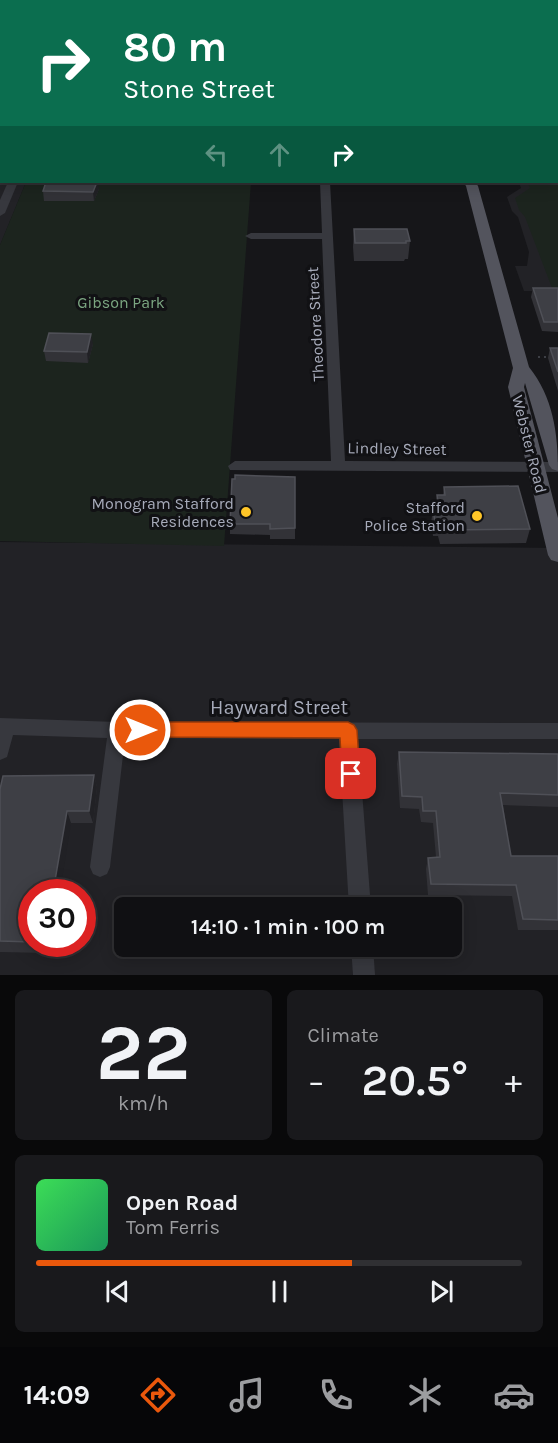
<!DOCTYPE html>
<html lang="en">
<head>
<meta charset="utf-8">
<style>
  :root { --surface:#101013; --page:#19191c; --text:#f1f3f6; --muted:#9c9da0; --line:#303033; --accent:#ea580c }
  body { margin:0; font-family:Karla,sans-serif; background:var(--page); color:var(--text); height:100vh; display:flex; flex-direction:column; font-size:22px; white-space:nowrap }
  * { box-sizing:border-box; margin:0 }
  p { font-size:20px; color:var(--muted) }
  .icon { flex:none; width:33px; height:33px; fill:none; stroke:currentColor; stroke-width:2; stroke-linecap:round; stroke-linejoin:round }
  .map { position:relative; height:975px; overflow:hidden }
  .sheet { display:flex; flex-direction:column; gap:15px; padding:15px; background:#09090a; flex:1 }
  .sheet>* { flex:none }
  .hud { position:absolute; left:0px; top:0px; width:558px; height:183px; box-shadow:0 3px 15px #0003,0 0 0 2px var(--line); background:#0b6e4f; color:#fff; overflow:hidden }
  .speed { position:absolute; left:18px; top:879px; display:flex; gap:12px; font-size:30px; font-weight:700; text-align:center }
  .speed>* { display:grid; place-content:center; width:78px; height:78px; border-radius:50%; background:var(--surface); box-shadow:0 3px 15px #0003,0 0 0 2px var(--line); line-height:1 }
  .speed .limit { border:9px solid #d22; background:#fff; color:#111 }
  .pin { position:absolute; display:grid; place-items:center; width:51px; height:51px; color:#fff; margin:-26px; border-radius:12px; box-shadow:0 3px 9px #0006 }
  .me { position:absolute; width:66px; margin:-33px; rotate:90deg; stroke-linejoin:round; filter:drop-shadow(0 0 4px #0008) }
  .turn { display:flex; align-items:center; gap:21px; height:126px; padding:0 24px; font-size:27px }
  .turn .icon { width:78px; height:78px; stroke-width:2.5 }
  .turn b { display:block; font-size:42px; line-height:51px }
  .lanes { display:flex; align-items:center; height:57px; padding:0 24px; background:#0003; justify-content:center; gap:30px; direction:ltr }
  .lanes .off { opacity:.35 }
  .big { font-size:45px; font-weight:600; line-height:1.1 }
  .sheet .widget { flex:1; display:flex; flex-direction:column; justify-content:center; gap:9px; min-width:0; padding:0 21px; border-radius:9px; background:var(--page) }
  .sheet .dial { align-items:center; gap:0 }
  .dial b { font-size:78px; line-height:1 }
  .song { display:flex; align-items:center; gap:18px }
  .cover { width:72px; height:72px; border-radius:9px; background:linear-gradient(135deg,hsl(130 70% 55%),hsl(150 70% 35%)) }
  .played { height:6px; border-radius:3px; background:linear-gradient(90deg,var(--accent) 65%,var(--line) 65%) }
  .keys { display:flex; justify-content:space-around; direction:ltr }
  .heat { display:flex; justify-content:space-between; align-items:center; font-size:33px; direction:ltr }
  .sheet .tiles { flex:1; display:grid; gap:15px; grid-template-columns:1fr 1fr }
  .widget:last-child { grid-column:span 2 }
  .trip { position:absolute; left:114px; top:897px; width:348px; height:60px; border-radius:9px; background:var(--surface); box-shadow:0 3px 15px #0003,0 0 0 2px var(--line); font-weight:600; line-height:60px; text-align:center }
  .tabs { display:flex; height:96px; justify-content:space-around; align-items:center; background:#060608; color:var(--muted) }
  .tabs .icon { width:42px; height:42px }
  .tabs .selected { color:var(--accent) }
  .tabs b { font-size:27px; color:var(--text) }
  .map>svg:first-child { display:block }
  .built { fill:#222226; fill-rule:evenodd }
  .green { fill:#1c241e }
  .lines { fill:none; stroke-linecap:round; stroke-linejoin:round }
  .path { stroke:#3d3f45; stroke-width:2; stroke-dasharray:2 4; stroke-linecap:butt }
  .minor { fill:#37383e; fill-rule:evenodd }
  .major { fill:#53545d; fill-rule:evenodd }
  .highway { fill:#626570; fill-rule:evenodd }
  .wall { fill:#323237 }
  .shaded-wall { fill:#212125 }
  .building { fill:#3e3f45; stroke:#4f5057; stroke-width:1.5 }
  .route { fill:#ea580c; stroke:#983908; stroke-width:1.5 }
  .poi-dot { fill:#ffc628; stroke:#111114; stroke-width:2 }
  .labels { text-anchor:middle; stroke-width:6; stroke-linejoin:round; paint-order:stroke }
  .park-label { font-size:16px; fill:#7ca782; stroke:#111114 }
  .street-label { font-size:16px; fill:#a7abba; stroke:#111114 }
  .poi-label { font-size:16px; fill:#a7abba; stroke:#111114; text-anchor:end }
  .near-street-label { font-size:20px; fill:#a7abba; stroke:#111114 }
</style>
</head>
<body>
<div class="map">
<svg width="558" height="975" viewBox="0 0 558 975">
  <rect width="100%" height="100%" fill="#161619"/>
  <g class="built">
    <path d="M 0,101 L 2,182 L 26,182 L 0,245 Z"/>
    <path d="M 556,101 L 558,291 L 524,291 L 515,266 L 527,266 L 529,252 L 518,217 L 512,211 L 507,197 L 521,188 L 519,182 L 556,182 Z"/>
    <path d="M 0,542 L 558,548 L 558,975 L 0,975 ZM 32,892 L 82,892 L 82,944 L 32,944 ZM 124,908 L 452,908 L 452,946 L 124,946 Z"/>
  </g>
  <g class="green">
    <path d="M 26,182 L 251,182 L 224,546 L 0,541 L 0,245 Z"/>
    <path d="M 528,184 L 558,184 L 558,288 L 552,288 L 525,217 L 519,210 L 515,198 L 530,188 Z"/>
  </g>
  <g class="lines">
    <path class="path" d="M 538,357 L 550,357"/>
    <g class="minor">
      <rect x="254" y="0" width="8" height="2"/>
      <rect x="318" y="0" width="8" height="2"/>
      <path d="M 386,0 L 395,0 L 396,2 L 387,2 Z"/>
      <rect x="0" y="36" width="2" height="4"/>
      <path d="M 2,134 L 2,144 L 0,144 L 0,135 Z"/>
      <rect x="0" y="155" width="2" height="6"/>
      <path d="M 8,182 L 18,182 L 5,213 L 0,216 L 0,200 Z"/>
      <path d="M 320,182 L 330,182 L 345,461 L 558,462 L 558,472 L 230,470 L 228,466 L 235,461 L 331,461 L 322,239 L 251,239 L 245,236 L 251,233 L 322,233 Z"/>
      <path d="M 0,718 L 117,722 L 558,723 L 558,739 L 358,739 L 371,908 L 349,908 L 339,739 L 125,738 L 110,867 L 107,874 L 100,877 L 93,874 L 90,867 L 107,738 L 13,735 L 7,757 L 0,760 Z"/>
      <path d="M 351,946 L 373,946 L 375,975 L 353,975 Z"/>
    </g>
    <g class="major">
      <path d="M 427,0 L 435,0 L 436,2 L 427,2 Z"/>
      <path d="M 463,182 L 475,182 L 478,186 L 529,367 C 553,397 558,433 558,471 L 552,469 L 549,465 L 525,383 L 524,387 L 558,518 L 558,562 L 551,560 L 548,555 L 508,387 L 513,368 L 466,186 Z"/>
    </g>
    <g class="highway">
      <rect x="0" y="84" width="2" height="8"/>
      <rect x="556" y="86" width="2" height="8"/>
    </g>
  </g>
  <g class="wall">
    <path d="M 446,0 L 558,0 L 558,58 L 556,58 L 556,2 L 447,2 Z"/>
    <path d="M 556,64 L 558,67 L 558,84 L 556,84 Z"/>
    <rect x="556" y="119" width="2" height="39"/>
    <path d="M 99,189 L 94,201 L 44,201 L 43,191 Z"/>
    <path d="M 354,229 L 410,241 L 408,259 L 405,259 L 404,261 L 354,261 L 353,247 Z"/>
    <path d="M 533,288 L 558,288 L 558,332 L 542,331 L 531,297 Z"/>
    <path d="M 93,344 L 88,363 L 46,361 L 44,351 Z"/>
    <path d="M 550,348 L 558,348 L 558,391 L 548,358 Z"/>
    <path d="M 295,477 L 295,539 L 270,539 L 270,535 L 230,534 L 230,524 Z"/>
    <path d="M 444,487 L 530,529 L 526,543 L 440,544 L 438,536 L 433,536 L 431,523 L 433,509 L 435,509 L 437,495 L 443,495 Z"/>
    <path d="M 399,752 L 558,754 L 558,807 L 503,805 L 511,856 L 558,856 L 558,930 L 518,930 L 512,896 L 428,895 L 426,869 L 428,858 L 436,857 L 433,823 L 421,822 L 419,809 L 400,808 L 397,764 Z"/>
    <path d="M 94,775 L 97,787 L 93,823 L 71,823 L 32,892 L 32,944 L 51,944 L 49,953 L 0,952 L 0,789 Z"/>
  </g>
  <g class="shaded-wall">
    <path d="M 97,182 L 98,182 L 99,189 L 94,201 L 93,192 Z"/>
    <path d="M 91,334 L 93,344 L 88,363 L 87,352 Z"/>
    <path d="M 94,775 L 97,787 L 93,823 L 89,811 Z"/>
    <path d="M 67,811 L 71,823 L 60,892 L 53,892 Z"/>
    <path d="M 45,944 L 51,944 L 49,953 Z"/>
  </g>
  <g class="building">
    <path d="M 450,0 L 558,0 L 558,21 L 556,21 L 556,2 L 450,2 Z"/>
    <rect x="556" y="28" width="2" height="21"/>
    <rect x="0" y="39" width="2" height="35"/>
    <path d="M 556,64 L 558,67 L 558,74 L 556,74 Z"/>
    <path d="M 1,106 L 2,118 L 0,118 L 0,107 Z"/>
    <rect x="556" y="119" width="2" height="30"/>
    <path d="M 46,182 L 97,182 L 93,192 L 43,191 Z"/>
    <path d="M 354,229 L 407,229 L 410,241 L 406,241 L 406,243 L 355,243 Z"/>
    <path d="M 533,288 L 558,288 L 558,322 L 544,322 Z"/>
    <path d="M 49,333 L 91,334 L 87,352 L 44,351 Z"/>
    <path d="M 550,348 L 558,348 L 558,372 Z"/>
    <path d="M 235,475 L 295,477 L 295,528 L 270,529 L 270,524 L 230,524 L 232,479 L 235,479 Z"/>
    <path d="M 518,486 L 530,529 L 442,530 L 441,522 L 435,522 L 433,509 L 439,509 L 437,495 L 445,495 L 444,487 Z"/>
    <path d="M 399,752 L 558,754 L 558,795 L 500,793 L 511,856 L 558,856 L 558,920 L 523,919 L 516,885 L 431,884 L 428,858 L 440,857 L 436,811 L 423,811 L 422,797 L 402,796 Z"/>
    <path d="M 94,775 L 89,811 L 67,811 L 53,892 L 32,892 L 32,942 L 0,941 L 0,789 L 3,776 Z"/>
  </g>
  <path class="route" d="M 140,722 L 348,722 L 354,725 L 357,730 L 360,774 L 358,780 L 351,782 L 345,780 L 342,774 L 340,738 L 140,737 L 134,735 L 132,730 L 134,724 Z"/>
  <g class="poi-dot">
    <circle cx="246" cy="512" r="6"/>
    <circle cx="477" cy="516" r="6"/>
  </g>
  <g class="labels">
    <g class="park-label">
      <text x="121" y="308">Gibson Park</text>
    </g>
    <g class="street-label">
      <text transform="translate(315 324) rotate(-93)" y="6">Theodore Street</text>
      <text transform="translate(530 444) rotate(76)" y="6">Webster Road</text>
      <text transform="translate(397 448) rotate(1)" y="6">Lindley Street</text>
    </g>
    <g class="poi-label">
      <text x="234" y="509">Monogram Stafford<tspan x="234" dy="18">Residences</tspan></text>
      <text x="465" y="513">Stafford<tspan x="465" dy="18">Police Station</tspan></text>
    </g>
    <g class="near-street-label">
      <text x="279" y="714">Hayward Street</text>
    </g>
  </g>
</svg>
<div class="speed"><div class="limit">30</div></div>
<div class="pin" style="left:351px;top:774px;background:#d93025"><svg class="icon" aria-label="arrive" viewBox="0 0 24 24"><path d="M6 21V4h12l-3 4 3 4H6"/></svg></div>
<svg class="me" style="left:140px;top:730px" viewBox="-20 -20 40 40"><circle r="17" fill="#ea580c" stroke="#fff" stroke-width="3"/><path d="M0-11L8 9 0 5-8 9z" fill="#fff"/></svg>
<div class="trip">14:10 · 1 min · 100 m</div>
<div class="hud">
<div class="turn"><svg class="icon" aria-label="right" viewBox="0 0 24 24"><path d="M7 20v-9h11M14 6l5 5-5 5"/></svg><div><b>80 m</b>Stone Street</div></div>
<div class="lanes"><svg class="icon off" aria-label="left" viewBox="0 0 24 24"><path d="M17 20v-9H6M10 6l-5 5 5 5"/></svg><svg class="icon off" aria-label="ahead" viewBox="0 0 24 24"><path d="M12 20V5M6 11l6-6 6 6"/></svg><svg class="icon" aria-label="right" viewBox="0 0 24 24"><path d="M7 20v-9h11M14 6l5 5-5 5"/></svg></div>
</div>
</div>
<section class="sheet">
<div class="tiles">
<div class="widget dial"><b>22</b><p>km/h</p></div>
<div class="widget"><p>Climate</p>
<div class="heat"><a>−</a><b class="big">20.5°</b><a>+</a></div>
</div>
<div class="widget">
<div class="song"><i class="cover"></i><div><b>Open Road</b><p>Tom Ferris</p></div></div>
<div class="played"></div>
<div class="keys"><svg class="icon" aria-label="previous" viewBox="0 0 24 24"><path d="M18 5L8 12l10 7zM5 5v14"/></svg><svg class="icon" aria-label="pause" viewBox="0 0 24 24"><path d="M8 5v14M16 5v14"/></svg><svg class="icon" aria-label="next" viewBox="0 0 24 24"><path d="M6 5l10 7-10 7zM19 5v14"/></svg></div>
</div>
</div>
</section>
<nav class="tabs">
<b>14:09</b>
<svg class="icon selected" aria-label="directions" viewBox="0 0 24 24"><path d="M12 3l9 9-9 9-9-9zM9 14v-3h6M13 9l2 2-2 2"/></svg>
<svg class="icon" aria-label="music" viewBox="0 0 24 24"><path d="M9 18V5l10-2v13"/><circle cx="6" cy="18" r="3"/><circle cx="16" cy="16" r="3"/></svg>
<svg class="icon" aria-label="phone" viewBox="0 0 24 24"><path d="M5 4h4l2 5-3 2q2 4 5 5l2-3 5 2v4C11 20 4 13 5 4z"/></svg>
<svg class="icon" aria-label="climate" viewBox="0 0 24 24"><path d="M12 3v18M4 7l16 10M4 17L20 7"/></svg>
<svg class="icon" aria-label="car" viewBox="0 0 24 24"><path d="M5 17H2v-5l4-1 3-4h7l3 4 3 1v5h-3M9 17h6M6 11h13"/><circle cx="7" cy="17" r="2"/><circle cx="17" cy="17" r="2"/></svg>
</nav>
</body>
</html>
